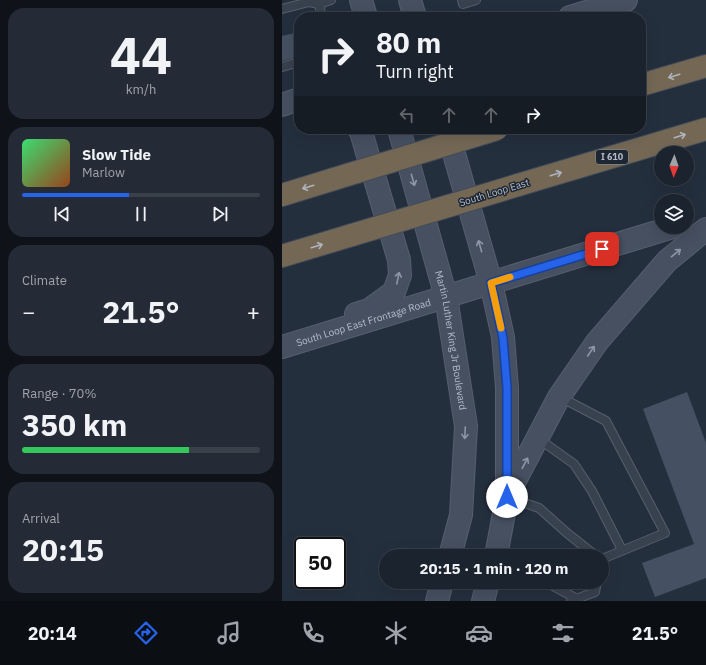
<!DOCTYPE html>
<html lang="en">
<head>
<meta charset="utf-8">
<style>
  :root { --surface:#1b232e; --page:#242b36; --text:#f1f3f6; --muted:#a0a4aa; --line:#39404a; --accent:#2563eb }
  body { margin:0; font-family:"IBM Plex Sans",sans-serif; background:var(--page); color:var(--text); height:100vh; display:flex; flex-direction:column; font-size:15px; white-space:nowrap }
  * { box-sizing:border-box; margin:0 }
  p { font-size:13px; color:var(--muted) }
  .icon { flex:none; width:22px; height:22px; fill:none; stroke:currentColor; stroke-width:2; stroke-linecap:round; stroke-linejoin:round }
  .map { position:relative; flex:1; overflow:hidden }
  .details { display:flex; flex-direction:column; gap:8px; padding:8px; background:#0f1319; width:282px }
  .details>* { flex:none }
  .hud { position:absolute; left:12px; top:12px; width:352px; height:122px; border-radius:16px; box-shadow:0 4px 16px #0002,0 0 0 1px var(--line); background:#1b232e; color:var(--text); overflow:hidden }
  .needle { width:26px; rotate:182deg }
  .tools { position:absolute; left:372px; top:146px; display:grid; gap:8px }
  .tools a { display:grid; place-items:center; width:40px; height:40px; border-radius:50%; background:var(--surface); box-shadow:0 4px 16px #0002,0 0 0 1px var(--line); font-size:20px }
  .speed { position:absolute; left:12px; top:537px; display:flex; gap:8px; font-size:20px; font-weight:700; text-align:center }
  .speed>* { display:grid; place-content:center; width:52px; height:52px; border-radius:50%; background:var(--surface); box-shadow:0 4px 16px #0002,0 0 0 1px var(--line); line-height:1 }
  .speed .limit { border:2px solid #111; border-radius:6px; background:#fff; color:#111 }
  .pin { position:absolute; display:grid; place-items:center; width:34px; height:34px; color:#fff; margin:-17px; border-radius:8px; box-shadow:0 2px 6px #0006 }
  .me { position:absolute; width:44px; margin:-22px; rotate:0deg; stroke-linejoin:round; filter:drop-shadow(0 0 3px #0008) }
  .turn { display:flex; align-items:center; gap:14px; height:84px; padding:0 16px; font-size:18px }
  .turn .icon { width:52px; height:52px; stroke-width:2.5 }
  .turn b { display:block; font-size:28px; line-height:34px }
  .lanes { display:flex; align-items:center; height:38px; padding:0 16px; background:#0003; justify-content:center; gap:20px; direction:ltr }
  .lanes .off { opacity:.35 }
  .big { font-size:30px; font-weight:700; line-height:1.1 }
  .details .tile { flex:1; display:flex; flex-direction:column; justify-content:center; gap:6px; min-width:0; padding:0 14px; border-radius:16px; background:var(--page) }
  .details .dial { align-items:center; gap:0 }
  .dial b { font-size:52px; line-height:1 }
  .song { display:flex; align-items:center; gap:12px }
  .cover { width:48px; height:48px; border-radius:6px; background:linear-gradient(135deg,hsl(140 70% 55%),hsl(20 70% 35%)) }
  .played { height:4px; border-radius:2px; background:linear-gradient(90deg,var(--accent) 45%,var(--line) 45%) }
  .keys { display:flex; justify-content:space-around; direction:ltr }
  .heat { display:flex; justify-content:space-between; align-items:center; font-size:22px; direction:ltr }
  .charge { height:6px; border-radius:3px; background:linear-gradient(90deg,#34c759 70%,var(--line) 0) }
  .trip { position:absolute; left:97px; top:549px; width:230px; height:40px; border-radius:20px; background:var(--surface); box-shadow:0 4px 16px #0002,0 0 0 1px var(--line); font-weight:700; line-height:40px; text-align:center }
  .dock { display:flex; height:64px; justify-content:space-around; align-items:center; background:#0b0e12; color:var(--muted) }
  .dock .icon { width:28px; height:28px }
  .dock .selected { color:var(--accent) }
  .dock b { font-size:18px; color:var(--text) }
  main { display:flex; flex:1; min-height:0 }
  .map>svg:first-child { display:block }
  .building { fill:#455162 }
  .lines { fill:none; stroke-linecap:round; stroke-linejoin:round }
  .lane-casing { stroke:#565f6c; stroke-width:10 }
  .secondary-casing { stroke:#565f6c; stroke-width:24 }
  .highway-casing { stroke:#434c59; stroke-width:24 }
  .lane { stroke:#38414e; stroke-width:8 }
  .secondary { stroke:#465061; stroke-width:22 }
  .highway { stroke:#746855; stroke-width:22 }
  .highway-bridge-casing { stroke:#434c59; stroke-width:24; stroke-linecap:butt }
  .highway-bridge { stroke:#746855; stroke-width:22 }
  .oneway { stroke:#aeb4bd }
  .oneway2 { stroke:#8e96a5 }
  .route-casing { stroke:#184099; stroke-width:10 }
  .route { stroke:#2563eb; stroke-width:7 }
  .slow { stroke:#f59e0b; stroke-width:7 }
  .labels { text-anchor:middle; stroke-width:3; stroke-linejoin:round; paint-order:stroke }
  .shield { fill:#1d2633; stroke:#878f9c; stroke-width:1 }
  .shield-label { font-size:9px; font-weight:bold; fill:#b4bcc9 }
  .street-label { font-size:10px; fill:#b4bcc9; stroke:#1d2633 }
</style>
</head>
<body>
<main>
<section class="details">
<div class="tile dial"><b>44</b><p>km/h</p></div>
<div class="tile">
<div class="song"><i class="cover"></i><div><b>Slow Tide</b><p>Marlow</p></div></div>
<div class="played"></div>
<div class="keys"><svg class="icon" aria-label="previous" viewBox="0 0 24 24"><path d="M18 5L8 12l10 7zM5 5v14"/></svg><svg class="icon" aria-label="pause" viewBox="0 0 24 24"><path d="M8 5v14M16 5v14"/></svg><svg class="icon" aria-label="next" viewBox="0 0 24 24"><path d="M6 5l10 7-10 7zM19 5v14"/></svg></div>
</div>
<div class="tile"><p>Climate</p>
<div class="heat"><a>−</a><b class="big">21.5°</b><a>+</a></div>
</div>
<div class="tile"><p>Range · 70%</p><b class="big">350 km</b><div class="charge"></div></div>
<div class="tile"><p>Arrival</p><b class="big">20:15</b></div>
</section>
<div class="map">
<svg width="424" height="601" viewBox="0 0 424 601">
  <rect width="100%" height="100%" fill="#242f3e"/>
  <g class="building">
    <path d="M 17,32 L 17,57 L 0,61 L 0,36 Z"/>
    <path d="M 405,392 L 424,443 L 424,578 L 373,597 L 360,563 L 412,544 L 361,409 Z"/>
  </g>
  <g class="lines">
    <defs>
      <g id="lane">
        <path d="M 180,0 L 181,4 L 194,0"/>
        <path d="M 0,9 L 27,2 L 37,4"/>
        <path d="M 40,17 L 37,4 L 49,0"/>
        <path d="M 0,67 L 17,62"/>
        <path d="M 278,397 L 324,421 L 383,533 L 320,559"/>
        <path d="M 257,439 L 292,464 L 310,491 L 340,550"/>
        <path d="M 226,497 L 257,508 L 285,533 L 314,556"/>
        <path d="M 264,582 L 295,599"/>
        <path d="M 289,601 L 313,592 L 315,582"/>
      </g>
      <g id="secondary">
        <path d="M 79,0 L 84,17"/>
        <path d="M 128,0 L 133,17"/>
        <path d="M 288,17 L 344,0"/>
        <path d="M 0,105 L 17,99"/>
        <path id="s1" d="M 117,129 L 164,297 L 184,426 L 179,515 L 168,556"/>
        <path d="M 165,129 L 209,283 L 221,337 L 225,388 L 225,497 L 214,556"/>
        <path d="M 74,314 L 87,310 L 112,292 L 118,275 L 117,260 L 79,132 L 77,129"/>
        <path id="s2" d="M 0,347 L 391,227"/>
        <path d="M 226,494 L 277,397 L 315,342 L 385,261 L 424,229"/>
        <path d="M 155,601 L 160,582"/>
        <path d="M 201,601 L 206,582"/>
      </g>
      <g id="highway">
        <path d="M 359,85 L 424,66"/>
        <path d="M 236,185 L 424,129"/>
        <path d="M 0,195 L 52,179"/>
        <path d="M 0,256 L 70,235"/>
      </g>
    </defs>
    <use href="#lane" class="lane-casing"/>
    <use href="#secondary" class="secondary-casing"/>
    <use href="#highway" class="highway-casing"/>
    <use href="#lane" class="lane"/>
    <use href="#secondary" class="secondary"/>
    <use href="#highway" class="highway"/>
    <defs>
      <g id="highway-bridge">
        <path d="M 52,179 L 215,129"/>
        <path d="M 70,235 L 236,185"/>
      </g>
    </defs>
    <use href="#highway-bridge" class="highway-bridge-casing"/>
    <use href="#highway-bridge" class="highway-bridge"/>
  </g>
  <defs><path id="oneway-shaft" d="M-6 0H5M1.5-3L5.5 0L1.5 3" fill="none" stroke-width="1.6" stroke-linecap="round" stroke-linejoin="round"/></defs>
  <g class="oneway">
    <use href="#oneway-shaft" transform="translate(392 76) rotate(163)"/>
    <use href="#oneway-shaft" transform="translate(398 136) rotate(-17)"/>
    <use href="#oneway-shaft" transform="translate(274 174) rotate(-17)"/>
    <use href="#oneway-shaft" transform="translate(26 187) rotate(163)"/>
    <use href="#oneway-shaft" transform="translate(35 246) rotate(-17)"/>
  </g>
  <g class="oneway2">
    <use href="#oneway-shaft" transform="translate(131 180) rotate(74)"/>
    <use href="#oneway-shaft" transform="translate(198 246) rotate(-106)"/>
    <use href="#oneway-shaft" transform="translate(394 253) rotate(-39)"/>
    <use href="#oneway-shaft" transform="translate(116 278) rotate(-78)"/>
    <use href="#oneway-shaft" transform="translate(309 351) rotate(-56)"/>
    <use href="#oneway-shaft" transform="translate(183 433) rotate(93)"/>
    <use href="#oneway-shaft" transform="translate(243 463) rotate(-62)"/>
  </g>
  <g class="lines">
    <defs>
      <path id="route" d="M 225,497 L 225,388 L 221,338 L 209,283 L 320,249"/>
    </defs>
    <use href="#route" class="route-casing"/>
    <use href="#route" class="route"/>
    <path class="slow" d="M 219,328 L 209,283 L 228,277"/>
  </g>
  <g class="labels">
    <rect class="shield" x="314" y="150" width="32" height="14" rx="3"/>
    <g class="shield-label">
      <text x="330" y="160">I 610</text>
    </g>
    <g class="street-label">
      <text transform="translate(212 192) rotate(-17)" y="4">South Loop East</text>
      <text dy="4" stroke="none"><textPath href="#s2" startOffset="85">South Loop East Frontage Road</textPath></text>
      <text dy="4" stroke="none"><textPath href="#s1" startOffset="218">Martin Luther King Jr Boulevard</textPath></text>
    </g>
  </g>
</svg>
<div class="tools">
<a><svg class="needle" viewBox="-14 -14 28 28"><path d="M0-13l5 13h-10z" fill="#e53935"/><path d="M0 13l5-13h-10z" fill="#a0a4aa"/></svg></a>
<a><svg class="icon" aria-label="layers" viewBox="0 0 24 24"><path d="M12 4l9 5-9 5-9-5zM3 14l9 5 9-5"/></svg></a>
</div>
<div class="speed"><div class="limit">50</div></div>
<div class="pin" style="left:320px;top:249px;background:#d93025"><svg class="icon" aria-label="arrive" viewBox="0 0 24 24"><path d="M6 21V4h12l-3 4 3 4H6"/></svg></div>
<svg class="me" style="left:225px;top:497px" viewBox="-20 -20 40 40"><circle r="19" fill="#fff"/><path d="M0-13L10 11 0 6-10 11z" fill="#2563eb"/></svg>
<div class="trip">20:15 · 1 min · 120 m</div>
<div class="hud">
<div class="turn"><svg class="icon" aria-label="right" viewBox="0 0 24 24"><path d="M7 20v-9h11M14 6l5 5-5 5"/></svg><div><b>80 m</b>Turn right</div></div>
<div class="lanes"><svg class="icon off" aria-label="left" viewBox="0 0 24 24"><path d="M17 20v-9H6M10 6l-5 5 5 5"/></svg><svg class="icon off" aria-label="ahead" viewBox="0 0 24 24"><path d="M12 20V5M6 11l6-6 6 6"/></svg><svg class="icon off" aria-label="ahead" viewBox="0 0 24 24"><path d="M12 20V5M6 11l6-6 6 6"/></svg><svg class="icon" aria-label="right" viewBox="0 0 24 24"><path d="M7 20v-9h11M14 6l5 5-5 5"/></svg></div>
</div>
</div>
</main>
<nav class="dock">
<b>20:14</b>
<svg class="icon selected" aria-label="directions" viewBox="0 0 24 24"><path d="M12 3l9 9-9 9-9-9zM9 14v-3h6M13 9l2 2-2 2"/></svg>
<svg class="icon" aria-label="music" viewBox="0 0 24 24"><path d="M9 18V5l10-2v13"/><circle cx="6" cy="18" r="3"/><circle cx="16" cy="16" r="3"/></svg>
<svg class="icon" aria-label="phone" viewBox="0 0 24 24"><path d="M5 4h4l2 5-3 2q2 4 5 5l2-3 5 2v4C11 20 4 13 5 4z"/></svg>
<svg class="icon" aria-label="climate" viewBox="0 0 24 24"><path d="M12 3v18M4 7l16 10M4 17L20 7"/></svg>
<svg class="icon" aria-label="car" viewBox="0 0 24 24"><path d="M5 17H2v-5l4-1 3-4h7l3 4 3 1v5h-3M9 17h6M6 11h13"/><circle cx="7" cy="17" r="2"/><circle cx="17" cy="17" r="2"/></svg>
<svg class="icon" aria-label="filters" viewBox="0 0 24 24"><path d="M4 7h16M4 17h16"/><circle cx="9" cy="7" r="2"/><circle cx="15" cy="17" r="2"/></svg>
<b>21.5°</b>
</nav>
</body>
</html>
